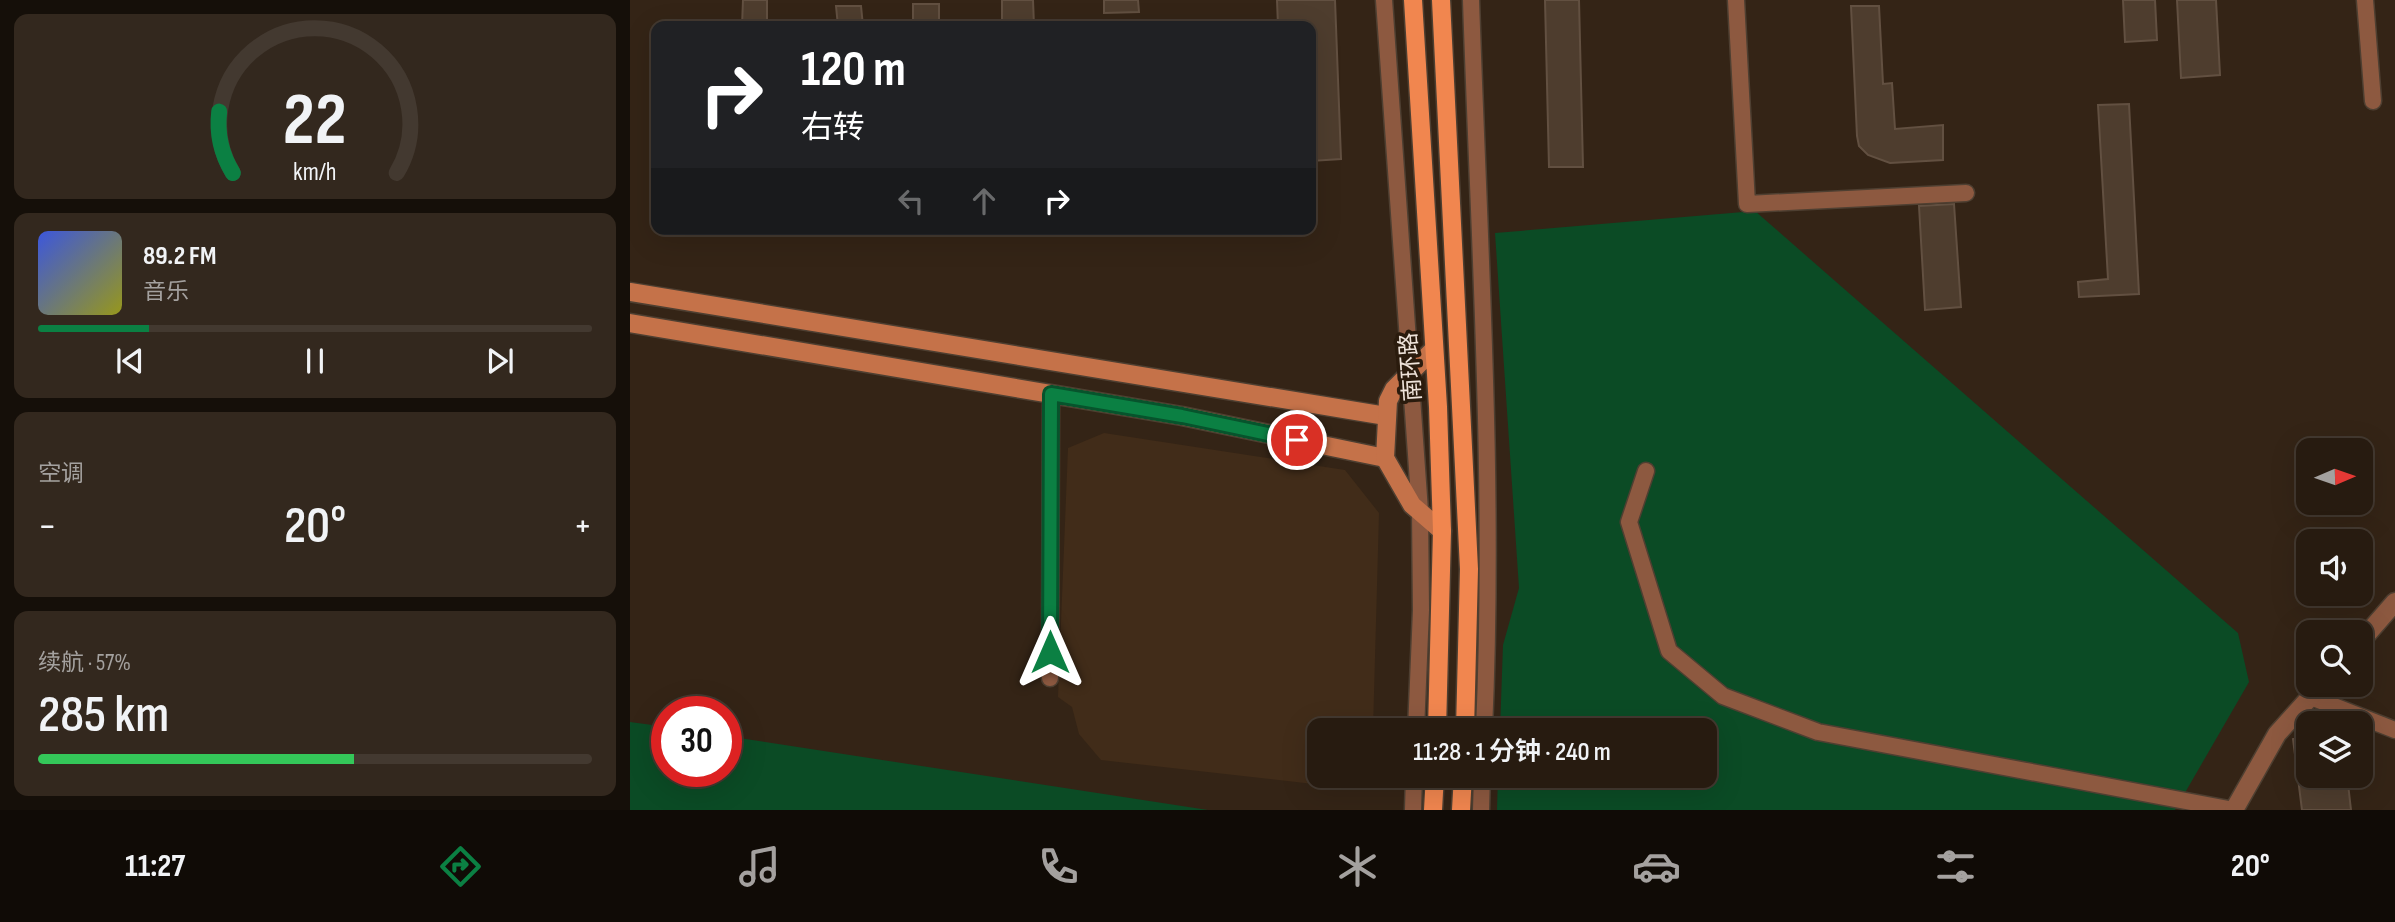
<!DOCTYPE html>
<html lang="zh">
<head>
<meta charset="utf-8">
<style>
  :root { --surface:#271b10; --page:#33281e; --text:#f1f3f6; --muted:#a4a19f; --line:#433930; --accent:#0b8043 }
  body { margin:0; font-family:"Sofia Sans Condensed","Noto Sans SC",sans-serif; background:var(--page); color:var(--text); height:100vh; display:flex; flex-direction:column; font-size:26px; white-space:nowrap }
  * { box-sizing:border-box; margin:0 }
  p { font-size:23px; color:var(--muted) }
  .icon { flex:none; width:38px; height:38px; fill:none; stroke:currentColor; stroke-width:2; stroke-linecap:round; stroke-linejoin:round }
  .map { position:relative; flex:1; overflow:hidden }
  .sheet { display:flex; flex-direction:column; gap:14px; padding:14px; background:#150f09; width:630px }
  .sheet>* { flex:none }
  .top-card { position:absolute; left:21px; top:21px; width:665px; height:214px; border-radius:14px; box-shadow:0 7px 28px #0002,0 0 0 2px var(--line); background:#202124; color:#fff; overflow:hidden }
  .needle { width:46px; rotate:88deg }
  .buttons { position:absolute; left:1666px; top:438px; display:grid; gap:14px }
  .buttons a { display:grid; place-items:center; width:77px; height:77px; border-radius:14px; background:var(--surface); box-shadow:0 7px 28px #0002,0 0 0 2px var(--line); font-size:35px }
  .speed { position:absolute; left:21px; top:696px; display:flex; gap:14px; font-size:35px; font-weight:700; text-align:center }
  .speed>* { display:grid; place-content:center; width:91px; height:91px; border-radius:50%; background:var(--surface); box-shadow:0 7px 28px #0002,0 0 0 2px var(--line); line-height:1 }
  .speed .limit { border:10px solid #d22; background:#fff; color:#111 }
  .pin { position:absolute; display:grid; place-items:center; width:60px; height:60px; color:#fff; margin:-30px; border:4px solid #fff; border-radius:50%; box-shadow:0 2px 7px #0007 }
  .me { position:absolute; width:77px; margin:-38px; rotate:0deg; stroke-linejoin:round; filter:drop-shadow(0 0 5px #0008) }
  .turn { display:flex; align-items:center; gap:24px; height:147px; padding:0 35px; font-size:32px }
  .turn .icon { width:91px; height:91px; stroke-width:2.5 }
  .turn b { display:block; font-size:49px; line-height:60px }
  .lanes { display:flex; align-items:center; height:66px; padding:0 35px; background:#0003; justify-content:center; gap:35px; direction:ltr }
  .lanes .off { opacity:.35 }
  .big { font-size:52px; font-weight:600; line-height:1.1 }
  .sheet .widget { flex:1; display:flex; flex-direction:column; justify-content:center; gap:10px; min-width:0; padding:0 24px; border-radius:14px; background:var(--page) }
  .sheet .dial { align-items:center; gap:0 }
  .dial svg { height:182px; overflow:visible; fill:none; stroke:var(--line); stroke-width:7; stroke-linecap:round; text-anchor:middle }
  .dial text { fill:var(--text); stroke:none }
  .song { display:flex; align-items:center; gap:21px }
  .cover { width:84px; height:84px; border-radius:10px; background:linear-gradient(135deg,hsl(230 70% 55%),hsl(60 70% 35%)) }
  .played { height:7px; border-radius:4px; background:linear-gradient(90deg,var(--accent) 20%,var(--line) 20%) }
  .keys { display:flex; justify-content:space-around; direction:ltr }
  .heat { display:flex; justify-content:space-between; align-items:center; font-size:38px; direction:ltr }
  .charge { height:10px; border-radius:5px; background:linear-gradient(90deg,#34c759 57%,var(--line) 0) }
  .trip { position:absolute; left:677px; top:718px; width:410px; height:70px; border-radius:14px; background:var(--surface); box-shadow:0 7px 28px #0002,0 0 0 2px var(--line); font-weight:600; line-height:70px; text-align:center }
  .dock { display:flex; height:112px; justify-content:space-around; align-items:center; background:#100b06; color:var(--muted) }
  .dock .icon { width:49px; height:49px }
  .dock .selected { color:var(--accent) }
  .dock b { font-size:32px; color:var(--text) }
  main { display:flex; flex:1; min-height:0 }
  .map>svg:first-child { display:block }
  .built { fill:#412c19 }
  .green { fill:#0b4b25 }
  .building { fill:#4e3d2e; stroke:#625041; stroke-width:2 }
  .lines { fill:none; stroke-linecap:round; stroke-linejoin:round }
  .minor-casing { stroke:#4e3f31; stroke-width:19 }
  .tertiary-casing { stroke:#4e3f31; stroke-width:21 }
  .secondary-casing { stroke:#4e3f31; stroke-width:21 }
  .primary-casing { stroke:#4e3f31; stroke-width:21 }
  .minor { stroke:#8d5940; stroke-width:16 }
  .tertiary { stroke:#8d5940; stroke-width:18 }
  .secondary { stroke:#c57249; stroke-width:18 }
  .primary { stroke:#f1864f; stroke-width:18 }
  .route-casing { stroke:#07532c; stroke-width:18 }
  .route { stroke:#0b8043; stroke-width:12 }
  .labels { text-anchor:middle; stroke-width:7; stroke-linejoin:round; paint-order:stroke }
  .street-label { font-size:23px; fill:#eee3da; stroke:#2a1b0d }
</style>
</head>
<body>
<main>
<section class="sheet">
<div class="widget dial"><svg viewBox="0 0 100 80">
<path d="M14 69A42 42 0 1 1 86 69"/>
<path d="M14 69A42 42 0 0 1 8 42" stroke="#0b8043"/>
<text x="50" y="56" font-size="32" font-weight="700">22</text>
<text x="50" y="72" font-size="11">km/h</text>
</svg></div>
<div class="widget">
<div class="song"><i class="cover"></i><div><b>89.2 FM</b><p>音乐</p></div></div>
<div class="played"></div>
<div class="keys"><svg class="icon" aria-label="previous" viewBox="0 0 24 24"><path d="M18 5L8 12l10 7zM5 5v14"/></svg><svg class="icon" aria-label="pause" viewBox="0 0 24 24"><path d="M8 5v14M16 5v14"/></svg><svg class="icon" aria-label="next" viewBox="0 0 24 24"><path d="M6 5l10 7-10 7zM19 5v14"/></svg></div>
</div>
<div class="widget"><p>空调</p>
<div class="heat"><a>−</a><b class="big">20°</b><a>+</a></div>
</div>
<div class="widget"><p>续航 · 57%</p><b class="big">285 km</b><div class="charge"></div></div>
</section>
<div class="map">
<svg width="1765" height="810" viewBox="0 0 1765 810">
  <rect width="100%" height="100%" fill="#342416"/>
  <path class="built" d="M 474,433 L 715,470 L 749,513 L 743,730 L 690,730 L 690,775 L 731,775 L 701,786 L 471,760 L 449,734 L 442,707 L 428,697 L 438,448 Z"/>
  <g class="green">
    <path d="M 1125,211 L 1608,633 L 1619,682 L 1545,810 L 867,810 L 868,775 L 1074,775 L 1074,730 L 870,730 L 873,645 L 889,588 L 865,233 Z"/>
    <path d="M 0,722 L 37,727 L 37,772 L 96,772 L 96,736 L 578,810 L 0,810 Z"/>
  </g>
  <g class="building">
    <path d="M 113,0 L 137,0 L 137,26 L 112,26 Z"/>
    <path d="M 372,0 L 403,0 L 404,26 L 372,26 Z"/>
    <path d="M 474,0 L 508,0 L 509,12 L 474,13 Z"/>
    <path d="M 647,0 L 705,0 L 711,159 L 681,161 L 681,26 L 648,26 Z"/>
    <path d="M 915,0 L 949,0 L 953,167 L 919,167 Z"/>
    <path d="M 1493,0 L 1525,0 L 1527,40 L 1495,42 Z"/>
    <path d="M 1547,0 L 1586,0 L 1590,75 L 1551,78 Z"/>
    <rect x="283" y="4" width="26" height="22"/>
    <path d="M 206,6 L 231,6 L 233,26 L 208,26 Z"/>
    <path d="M 1221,6 L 1249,6 L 1253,84 L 1262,83 L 1265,129 L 1313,125 L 1313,160 L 1260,163 L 1238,155 L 1229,146 L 1227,136 Z"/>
    <path d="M 1499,104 L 1509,294 L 1449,297 L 1448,282 L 1478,279 L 1468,105 Z"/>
    <path d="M 1324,204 L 1331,307 L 1295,310 L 1289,206 Z"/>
    <path d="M 1678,737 L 1678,775 L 1717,775 L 1721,810 L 1672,810 L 1663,739 Z"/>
  </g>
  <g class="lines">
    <defs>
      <g id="minor">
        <path d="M 754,0 L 790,511 L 791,610 L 786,730"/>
        <path d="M 841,0 C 849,243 865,487 854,730"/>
        <path d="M 1106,0 L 1117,204 L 1336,193"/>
        <path d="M 1735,0 L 1743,101"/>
        <path d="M 1016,471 L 999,522 L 1039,651 L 1093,696 L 1188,732 L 1604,810"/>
        <path d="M 420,678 L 421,394"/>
        <path d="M 1681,697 L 1765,730"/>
        <path d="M 783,810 L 784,775"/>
        <path d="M 851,810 L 852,775"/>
      </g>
      <g id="tertiary">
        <path d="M 1731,641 L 1765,602"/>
        <path d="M 1604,810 L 1647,734 L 1692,684"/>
      </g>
      <g id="secondary">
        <path d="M 0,292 L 756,416"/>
        <path d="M 0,323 L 552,416 L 755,458"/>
        <path d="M 803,350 L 764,389 L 758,401 L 755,458 L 782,505 L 812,531"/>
      </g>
      <g id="primary">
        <path d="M 783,0 L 808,407 L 812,531 L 807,730"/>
        <path d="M 811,0 L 839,569 L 835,730"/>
        <path d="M 803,810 L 805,775"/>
        <path d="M 831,810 L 833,775"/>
      </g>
    </defs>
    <use href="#minor" class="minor-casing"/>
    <use href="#tertiary" class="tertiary-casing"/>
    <use href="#secondary" class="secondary-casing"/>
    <use href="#primary" class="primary-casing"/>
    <use href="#minor" class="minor"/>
    <use href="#tertiary" class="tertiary"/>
    <use href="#secondary" class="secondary"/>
    <use href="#primary" class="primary"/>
  </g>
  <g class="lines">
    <defs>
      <path id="route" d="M 420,652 L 421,394 L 552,416 L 667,440"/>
    </defs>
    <use href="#route" class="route-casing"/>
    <use href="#route" class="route"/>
  </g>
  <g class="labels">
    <g class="street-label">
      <text transform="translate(780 367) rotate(-94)" y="8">南环路</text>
    </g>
  </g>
</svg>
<div class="buttons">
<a><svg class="needle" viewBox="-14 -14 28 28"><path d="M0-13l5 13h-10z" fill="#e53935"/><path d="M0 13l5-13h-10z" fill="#a4a19f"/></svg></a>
<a><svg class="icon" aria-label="sound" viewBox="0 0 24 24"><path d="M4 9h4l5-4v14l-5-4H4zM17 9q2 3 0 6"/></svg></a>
<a><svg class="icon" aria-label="search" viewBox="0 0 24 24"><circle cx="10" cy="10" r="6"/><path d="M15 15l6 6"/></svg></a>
<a><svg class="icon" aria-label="layers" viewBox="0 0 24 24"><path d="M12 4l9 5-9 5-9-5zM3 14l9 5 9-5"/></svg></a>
</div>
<div class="speed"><div class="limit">30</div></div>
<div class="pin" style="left:667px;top:440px;background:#d93025"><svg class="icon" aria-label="arrive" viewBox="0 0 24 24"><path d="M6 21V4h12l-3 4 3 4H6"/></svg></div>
<svg class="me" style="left:420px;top:652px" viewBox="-20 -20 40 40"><path d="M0-17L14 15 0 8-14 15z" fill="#0b8043" stroke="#fff" stroke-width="4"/></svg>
<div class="trip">11:28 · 1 分钟 · 240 m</div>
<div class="top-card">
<div class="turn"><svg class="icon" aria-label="right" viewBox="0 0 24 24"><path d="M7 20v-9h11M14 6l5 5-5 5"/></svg><div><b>120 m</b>右转</div></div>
<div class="lanes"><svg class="icon off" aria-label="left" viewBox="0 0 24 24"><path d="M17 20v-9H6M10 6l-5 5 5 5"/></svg><svg class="icon off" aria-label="ahead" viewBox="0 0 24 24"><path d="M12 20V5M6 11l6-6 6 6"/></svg><svg class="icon" aria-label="right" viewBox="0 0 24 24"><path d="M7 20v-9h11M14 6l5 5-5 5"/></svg></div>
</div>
</div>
</main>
<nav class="dock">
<b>11:27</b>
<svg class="icon selected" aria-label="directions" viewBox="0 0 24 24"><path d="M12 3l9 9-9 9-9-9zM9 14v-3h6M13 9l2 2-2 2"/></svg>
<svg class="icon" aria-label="music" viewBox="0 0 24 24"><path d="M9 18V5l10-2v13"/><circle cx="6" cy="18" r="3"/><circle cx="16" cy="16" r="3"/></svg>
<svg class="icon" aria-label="phone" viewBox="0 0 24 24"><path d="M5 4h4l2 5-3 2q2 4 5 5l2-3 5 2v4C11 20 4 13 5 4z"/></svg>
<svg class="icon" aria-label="climate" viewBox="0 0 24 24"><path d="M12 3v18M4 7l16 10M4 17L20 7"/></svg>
<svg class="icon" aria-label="car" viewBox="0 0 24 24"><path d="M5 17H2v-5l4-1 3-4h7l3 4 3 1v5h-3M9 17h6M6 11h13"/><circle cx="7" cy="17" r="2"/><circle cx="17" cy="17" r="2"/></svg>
<svg class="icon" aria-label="filters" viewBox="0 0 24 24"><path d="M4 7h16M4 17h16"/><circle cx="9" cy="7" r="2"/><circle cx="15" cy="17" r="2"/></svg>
<b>20°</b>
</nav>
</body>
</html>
